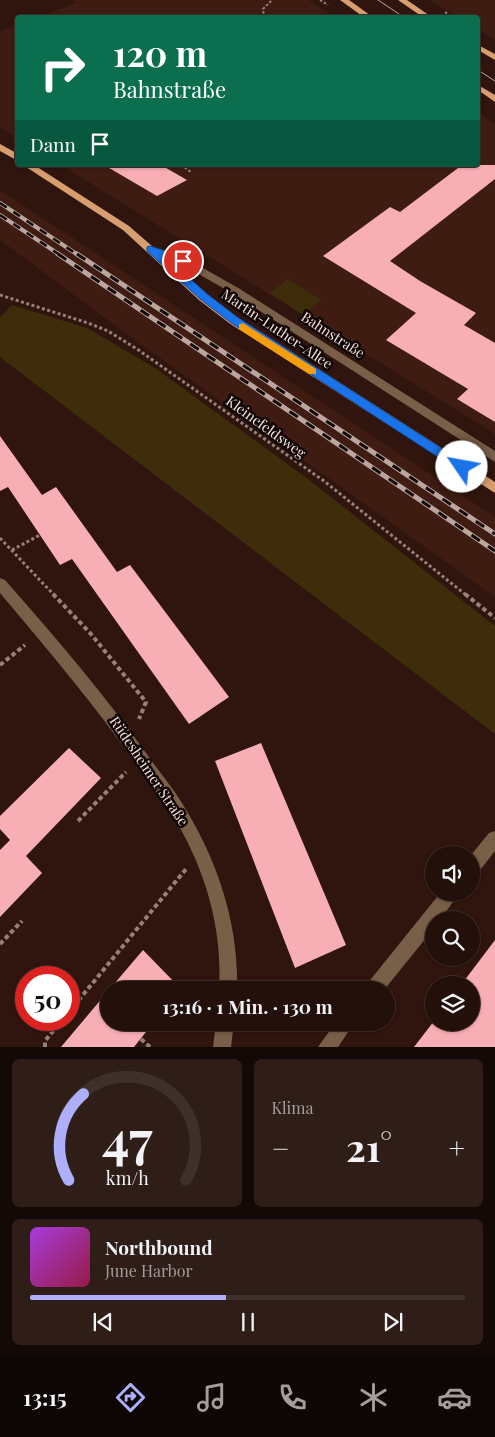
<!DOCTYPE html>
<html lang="de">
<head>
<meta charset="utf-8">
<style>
  :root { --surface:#23100a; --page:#2f1e18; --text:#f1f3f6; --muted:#a39d9c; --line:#40302b; --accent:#adaffb }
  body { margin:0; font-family:"Playfair Display",serif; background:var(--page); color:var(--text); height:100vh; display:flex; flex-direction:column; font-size:19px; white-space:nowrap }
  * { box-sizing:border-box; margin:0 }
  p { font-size:16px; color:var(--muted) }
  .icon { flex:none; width:28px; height:28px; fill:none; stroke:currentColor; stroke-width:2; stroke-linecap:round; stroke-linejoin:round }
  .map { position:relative; height:1047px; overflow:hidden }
  .panel { display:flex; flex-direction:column; gap:12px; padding:12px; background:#130906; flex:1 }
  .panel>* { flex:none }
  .guide { position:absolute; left:15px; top:15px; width:465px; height:152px; border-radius:5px; box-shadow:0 1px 4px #0004,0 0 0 1px var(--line); background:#0b6e4f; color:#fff; overflow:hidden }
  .fabs { position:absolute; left:425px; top:846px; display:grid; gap:10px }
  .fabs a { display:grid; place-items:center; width:55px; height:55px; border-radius:50%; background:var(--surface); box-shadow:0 1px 4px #0004,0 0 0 1px var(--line); font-size:25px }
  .speed { position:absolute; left:15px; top:966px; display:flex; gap:10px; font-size:25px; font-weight:700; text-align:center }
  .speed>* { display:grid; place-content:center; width:65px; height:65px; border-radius:50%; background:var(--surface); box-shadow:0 1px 4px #0004,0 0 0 1px var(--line); line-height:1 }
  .speed .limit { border:8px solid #d22; background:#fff; color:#111 }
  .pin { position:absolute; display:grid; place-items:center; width:42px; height:42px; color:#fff; margin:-21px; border:2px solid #fff; border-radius:50%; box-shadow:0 1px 5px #0007 }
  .me { position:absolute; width:55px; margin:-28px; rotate:303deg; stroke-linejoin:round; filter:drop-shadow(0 0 4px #0008) }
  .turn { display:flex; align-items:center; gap:18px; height:105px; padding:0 15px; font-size:22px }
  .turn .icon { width:65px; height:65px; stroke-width:2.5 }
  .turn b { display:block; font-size:35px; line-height:42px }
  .then { display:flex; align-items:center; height:48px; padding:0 15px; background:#0003; gap:10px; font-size:19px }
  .big { font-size:38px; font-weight:700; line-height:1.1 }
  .panel .tile { flex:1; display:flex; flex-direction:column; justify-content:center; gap:8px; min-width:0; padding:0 18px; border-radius:8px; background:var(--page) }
  .panel .dial { align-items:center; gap:0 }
  .dial svg { height:130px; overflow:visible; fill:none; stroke:var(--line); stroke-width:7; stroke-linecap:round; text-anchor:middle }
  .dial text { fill:var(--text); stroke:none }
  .song { display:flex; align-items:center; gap:15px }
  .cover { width:60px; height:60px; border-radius:8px; background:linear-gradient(135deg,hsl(280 70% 55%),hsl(340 70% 35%)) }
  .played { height:5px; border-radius:2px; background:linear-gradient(90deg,var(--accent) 45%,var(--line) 45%) }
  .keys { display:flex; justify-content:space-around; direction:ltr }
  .heat { display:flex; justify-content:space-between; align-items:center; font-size:28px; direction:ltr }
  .panel .tiles { flex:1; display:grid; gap:12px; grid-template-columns:1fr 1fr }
  .tile:last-child { grid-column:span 2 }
  .trip { position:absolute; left:100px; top:981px; width:295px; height:50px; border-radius:25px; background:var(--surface); box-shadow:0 1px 4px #0004,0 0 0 1px var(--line); font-weight:700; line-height:50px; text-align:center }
  .tabs { display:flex; height:80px; justify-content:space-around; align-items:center; background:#0e0604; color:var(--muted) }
  .tabs .icon { width:35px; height:35px }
  .tabs .selected { color:var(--accent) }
  .tabs b { font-size:22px; color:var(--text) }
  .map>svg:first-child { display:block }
  .built { fill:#3e1c12 }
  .green { fill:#3e2d0b }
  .building { fill:#f7aeb4 }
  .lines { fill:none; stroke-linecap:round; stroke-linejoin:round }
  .path-far2 { stroke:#968079; stroke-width:2; stroke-dasharray:2.5 2; stroke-linecap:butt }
  .path-far1 { stroke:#968079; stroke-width:3; stroke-dasharray:3 2.5; stroke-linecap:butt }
  .path { stroke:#968079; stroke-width:4; stroke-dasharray:4.5 3; stroke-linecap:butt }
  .minor { fill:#795e48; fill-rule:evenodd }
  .major { fill:#d89e70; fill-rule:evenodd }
  .tram { stroke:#bba69f; stroke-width:1 }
  .rail-far1-casing { stroke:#bba69f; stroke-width:4 }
  .rail-casing { stroke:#bba69f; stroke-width:5 }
  .rail-far1 { stroke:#0f0503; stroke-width:2.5; stroke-dasharray:8; stroke-linecap:butt }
  .rail { stroke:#0f0503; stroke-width:3; stroke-dasharray:10; stroke-linecap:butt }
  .route { fill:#1a73e8; stroke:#114b97 }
  .slow { fill:#f59e0b }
  .labels { text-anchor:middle; stroke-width:5; stroke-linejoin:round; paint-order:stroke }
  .street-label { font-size:14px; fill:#f6e3dd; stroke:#0f0503 }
</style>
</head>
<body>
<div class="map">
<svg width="495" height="1047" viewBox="0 0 495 1047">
  <rect width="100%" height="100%" fill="#2f150d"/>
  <g class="built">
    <path d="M 73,0 L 309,0 L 335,17 L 38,17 L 76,3 Z"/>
    <path d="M 429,0 L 495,0 L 495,40 L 478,29 L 478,18 L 458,17 Z"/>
    <path d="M 17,25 L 18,25 L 17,138 L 0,127 L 0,31 Z"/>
    <path d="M 478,112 L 495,124 L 495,434 L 61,165 L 478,165 Z"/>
    <path d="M 0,190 L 495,517 L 495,597 L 125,333 L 0,240 Z"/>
  </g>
  <g class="green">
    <path d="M 288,279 L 321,300 L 302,314 L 270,293 Z"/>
    <path d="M 12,305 L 87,328 L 155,368 L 308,479 L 495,626 L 495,734 L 0,357 L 0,317 Z"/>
  </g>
  <g class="building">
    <path d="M 104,165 L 161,165 L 187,180 L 157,196 Z"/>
    <path d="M 462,165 L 495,165 L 495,179 L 390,261 L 420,281 L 476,313 L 464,325 L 495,343 L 495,422 L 457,399 L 468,389 L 386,340 L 416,313 L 323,256 L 390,207 L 400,212 Z"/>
    <path d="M 0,436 L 42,495 L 56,487 L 117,572 L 130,565 L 229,697 L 189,724 L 72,559 L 60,565 L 8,487 L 0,491 Z"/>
    <path d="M 261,743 L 346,945 L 295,968 L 215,761 Z"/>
    <path d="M 69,748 L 101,778 L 26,856 L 42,873 L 0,917 L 0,850 L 10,840 L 0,829 L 0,816 Z"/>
    <path d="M 495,940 L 495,1047 L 414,1047 L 434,1021 L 434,1022 L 471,1022 L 471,985 L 461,985 Z"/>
    <path d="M 143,950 L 181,989 L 180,990 L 109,990 Z"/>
    <path d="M 109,990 L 109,1022 L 154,1022 L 134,1047 L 61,1047 Z"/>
  </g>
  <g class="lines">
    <g class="path-far2">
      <path d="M 320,0 L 328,5"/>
      <path d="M 445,12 L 454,18"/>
      <path d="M 264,18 L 263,9 L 272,0"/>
      <path d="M 181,165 L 191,172"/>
    </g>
    <g class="path-far1">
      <path d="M 0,295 L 88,323 L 108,331 L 137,349 L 324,481 L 466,595"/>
      <path d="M 0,538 L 54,595"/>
      <path d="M 12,550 L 40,535"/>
    </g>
    <g class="path">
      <path d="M 53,594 L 91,634 L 146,702 L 139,719"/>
      <path d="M 465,594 L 495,618"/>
      <path d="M 0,665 L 25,645"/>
      <path d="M 78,821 L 126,772"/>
      <path d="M 0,944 L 22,921"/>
      <path d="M 69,1012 L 186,869"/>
      <path d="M 141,1039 L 150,1047"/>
      <path d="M 45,1047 L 45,1041 L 62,1020"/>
    </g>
    <g class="minor">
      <path d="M 151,246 L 187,259 L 240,289 L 495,451 L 495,462 L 232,293 L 179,263 L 148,251 L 146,249 Z"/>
      <path d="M 0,578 L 5,580 C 56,638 106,696 151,760 C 161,774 173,788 182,803 C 217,859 239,923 237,990 L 219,990 C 223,926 204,865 170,811 C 161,797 150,785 141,771 C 98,709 49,651 0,593 Z"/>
      <path d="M 495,831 L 495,851 L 477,874 L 471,876 L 471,855 L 489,833 Z"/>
      <path d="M 441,892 L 460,892 L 440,920 L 434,920 L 434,928 L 384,990 L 364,990 L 367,984 Z"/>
      <path d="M 216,1022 L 234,1022 L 231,1047 L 213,1047 Z"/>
      <path d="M 336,1022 L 355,1022 L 338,1047 L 318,1047 Z"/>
    </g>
    <g class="major">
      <path d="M 340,0 L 349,0 L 374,18 L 365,18 Z"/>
      <path d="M 398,0 L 407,0 L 433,18 L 424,18 Z"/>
      <path d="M 478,45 L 495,54 L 495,60 L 478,50 Z"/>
      <path d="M 478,85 L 495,95 L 495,102 L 478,90 Z"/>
      <path d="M 0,144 L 18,154 L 18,161 L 0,151 Z"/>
      <path d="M 23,165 L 34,165 L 129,226 L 207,294 L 237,317 L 495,482 L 495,493 L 229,323 L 199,300 L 123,230 Z"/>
    </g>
    <g class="tram">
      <path d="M 378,0 L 405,18"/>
      <path d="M 478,70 L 495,81"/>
    </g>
    <defs>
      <g id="rail-far1">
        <path d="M 0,203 L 78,255"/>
        <path d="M 0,215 L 60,255"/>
      </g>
      <g id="rail">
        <path d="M 58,254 L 495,551"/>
        <path d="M 77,254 L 495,534"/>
      </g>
    </defs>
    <use href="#rail-far1" class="rail-far1-casing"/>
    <use href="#rail" class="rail-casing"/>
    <use href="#rail-far1" class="rail-far1"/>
    <use href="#rail" class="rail"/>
  </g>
  <path class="route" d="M 150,246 L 187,258 L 187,263 L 183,264 L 166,257 L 207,294 L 237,317 L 466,464 L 468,467 L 466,470 L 458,470 L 230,322 L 200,299 L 147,251 L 147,247 Z"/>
  <path class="slow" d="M 243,323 L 316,369 L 316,374 L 309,374 L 239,329 L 239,324 Z"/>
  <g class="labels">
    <g class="street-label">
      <text transform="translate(277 329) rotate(34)" y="5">Martin-Luther-Allee</text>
      <text transform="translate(333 335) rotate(33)" y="5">Bahnstraße</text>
      <text transform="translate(266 427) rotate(36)" y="5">Kleinefeldsweg</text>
      <text transform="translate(149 771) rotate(56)" y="5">Rüdesheimer Straße</text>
    </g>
  </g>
</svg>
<div class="fabs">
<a><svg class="icon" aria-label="sound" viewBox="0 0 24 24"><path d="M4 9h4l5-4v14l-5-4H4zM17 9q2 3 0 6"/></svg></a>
<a><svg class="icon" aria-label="search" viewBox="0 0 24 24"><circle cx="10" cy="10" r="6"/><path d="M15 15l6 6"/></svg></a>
<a><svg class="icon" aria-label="layers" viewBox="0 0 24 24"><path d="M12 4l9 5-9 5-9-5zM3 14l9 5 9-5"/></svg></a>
</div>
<div class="speed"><div class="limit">50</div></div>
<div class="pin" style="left:183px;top:261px;background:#d93025"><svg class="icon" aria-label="arrive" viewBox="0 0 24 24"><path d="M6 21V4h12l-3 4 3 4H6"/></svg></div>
<svg class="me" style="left:462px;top:467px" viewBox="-20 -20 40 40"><circle r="19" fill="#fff"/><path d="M0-13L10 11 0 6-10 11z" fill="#1a73e8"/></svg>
<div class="trip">13:16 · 1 Min. · 130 m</div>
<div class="guide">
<div class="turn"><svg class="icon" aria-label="right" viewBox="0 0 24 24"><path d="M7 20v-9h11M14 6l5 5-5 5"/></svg><div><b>120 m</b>Bahnstraße</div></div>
<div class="then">Dann<svg class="icon" aria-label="arrive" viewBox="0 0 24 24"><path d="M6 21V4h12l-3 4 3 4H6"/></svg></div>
</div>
</div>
<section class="panel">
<div class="tiles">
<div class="tile dial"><svg viewBox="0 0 100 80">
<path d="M14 69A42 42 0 1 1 86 69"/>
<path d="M14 69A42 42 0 0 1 23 16" stroke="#adaffb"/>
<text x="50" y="56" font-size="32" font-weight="700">47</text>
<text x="50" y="72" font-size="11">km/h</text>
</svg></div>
<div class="tile"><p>Klima</p>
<div class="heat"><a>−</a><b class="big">21°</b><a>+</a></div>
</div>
<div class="tile">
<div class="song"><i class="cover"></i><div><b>Northbound</b><p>June Harbor</p></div></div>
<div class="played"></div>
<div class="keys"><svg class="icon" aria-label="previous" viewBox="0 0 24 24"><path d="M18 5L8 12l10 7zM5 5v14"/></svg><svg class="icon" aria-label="pause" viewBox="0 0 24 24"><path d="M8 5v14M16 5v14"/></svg><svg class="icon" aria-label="next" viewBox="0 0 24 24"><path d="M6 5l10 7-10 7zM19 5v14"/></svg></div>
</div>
</div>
</section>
<nav class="tabs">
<b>13:15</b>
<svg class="icon selected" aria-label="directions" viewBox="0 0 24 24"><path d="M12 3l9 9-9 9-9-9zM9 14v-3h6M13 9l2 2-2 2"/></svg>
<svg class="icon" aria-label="music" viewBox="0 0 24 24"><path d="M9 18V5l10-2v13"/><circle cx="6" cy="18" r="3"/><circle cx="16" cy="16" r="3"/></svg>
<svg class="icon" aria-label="phone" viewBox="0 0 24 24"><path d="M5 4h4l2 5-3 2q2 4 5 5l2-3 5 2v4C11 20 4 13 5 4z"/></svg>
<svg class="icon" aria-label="climate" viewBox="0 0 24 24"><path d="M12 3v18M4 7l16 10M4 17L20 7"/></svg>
<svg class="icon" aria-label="car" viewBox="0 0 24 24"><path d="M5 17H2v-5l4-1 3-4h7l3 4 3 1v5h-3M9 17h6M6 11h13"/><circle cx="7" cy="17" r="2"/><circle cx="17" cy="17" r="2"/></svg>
</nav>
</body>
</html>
